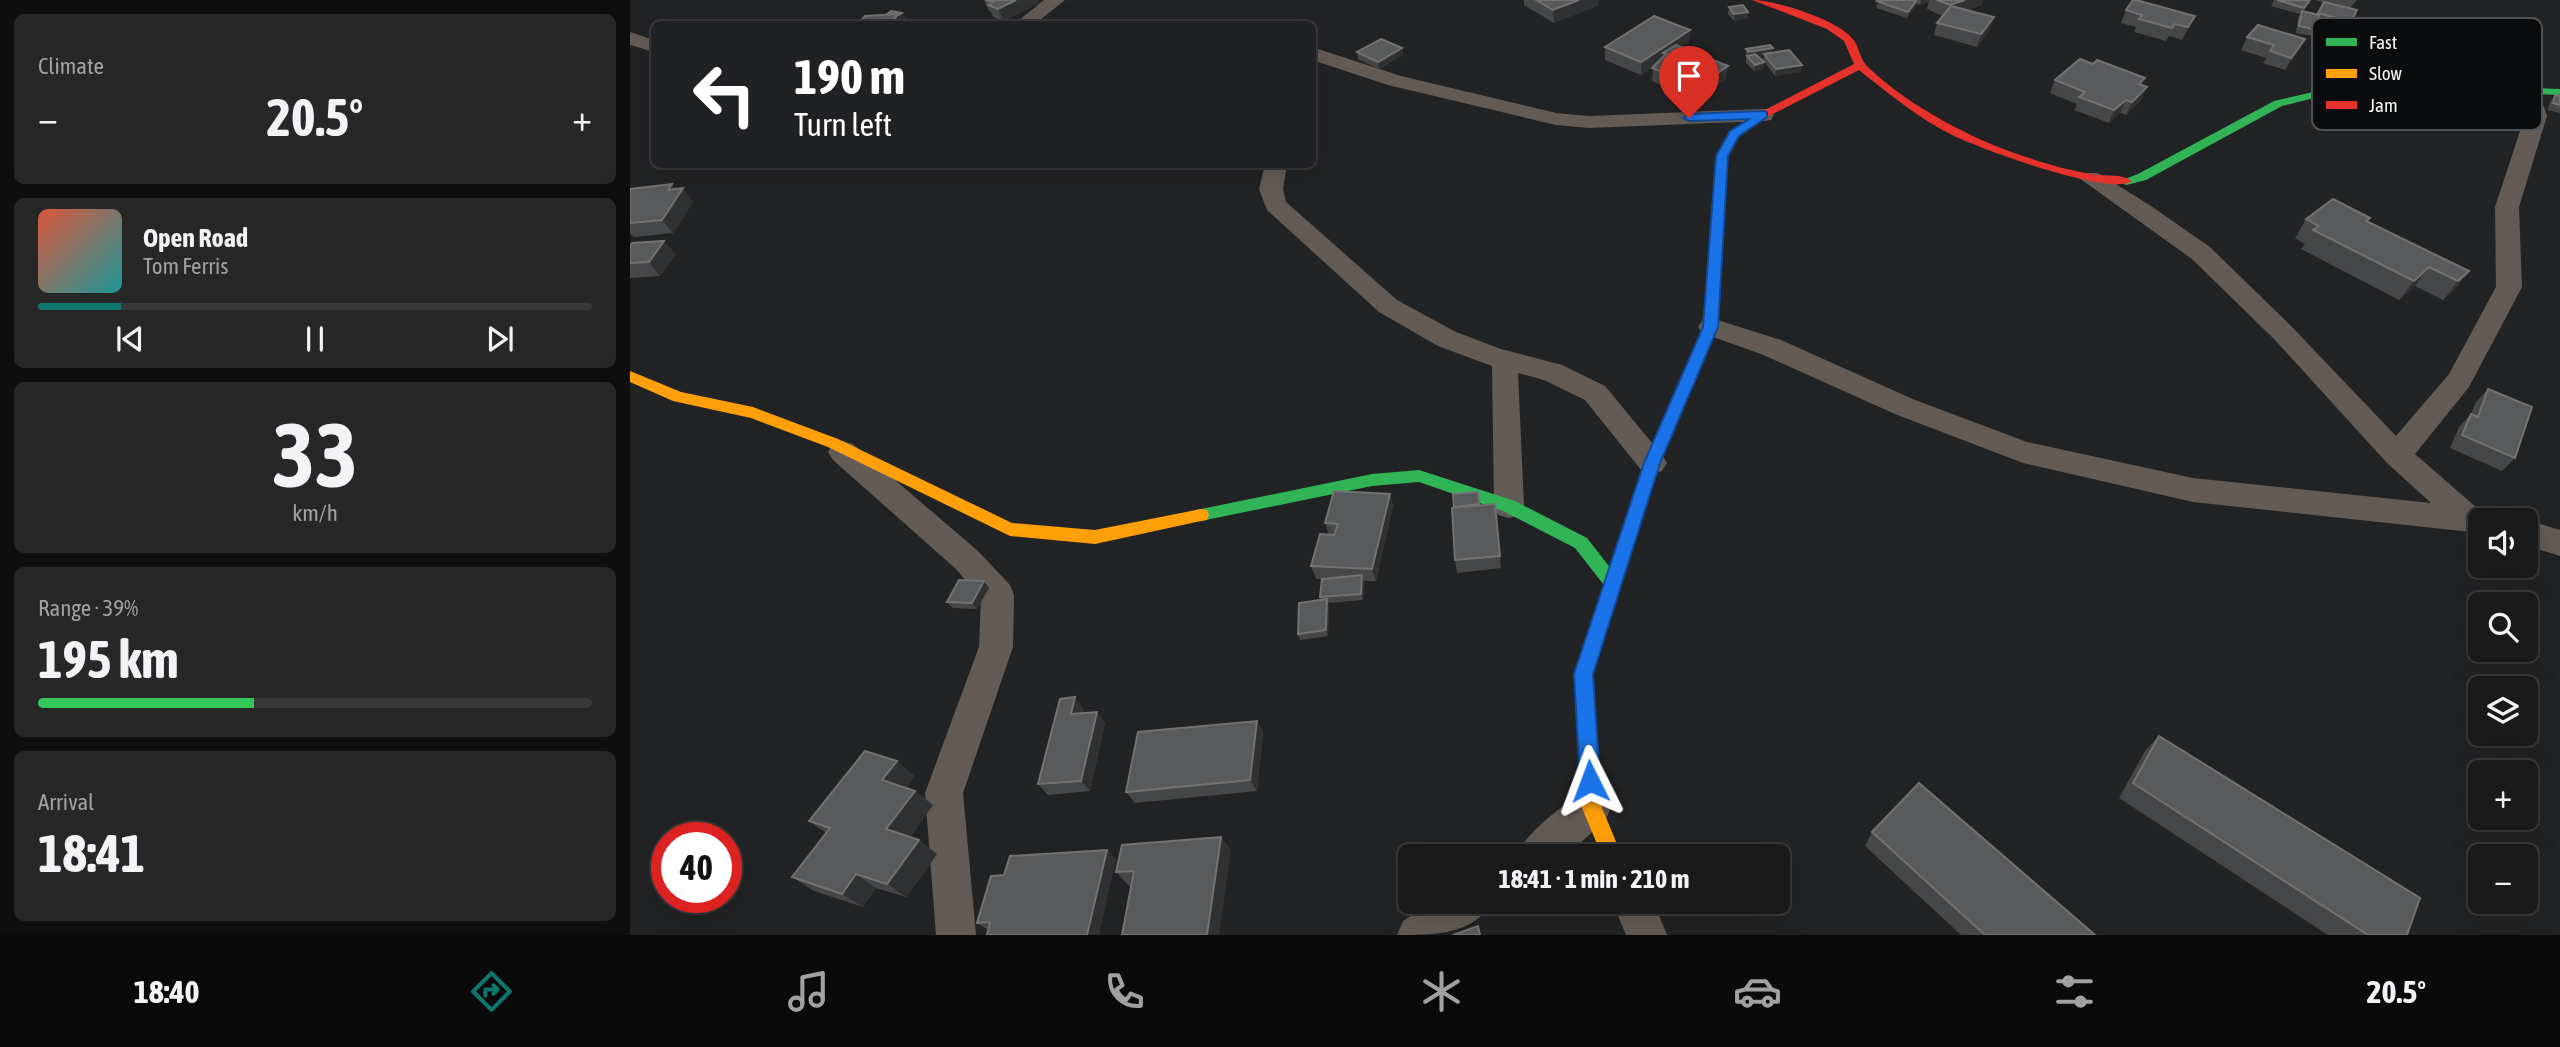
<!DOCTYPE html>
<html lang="en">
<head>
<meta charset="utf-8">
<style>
  :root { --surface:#1a1a1b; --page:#272728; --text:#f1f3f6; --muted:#9fa1a3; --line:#38383a; --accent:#0f766e }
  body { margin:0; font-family:"Asap Condensed",sans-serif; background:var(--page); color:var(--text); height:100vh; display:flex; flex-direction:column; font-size:26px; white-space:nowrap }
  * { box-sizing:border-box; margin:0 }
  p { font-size:23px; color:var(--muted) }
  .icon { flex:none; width:38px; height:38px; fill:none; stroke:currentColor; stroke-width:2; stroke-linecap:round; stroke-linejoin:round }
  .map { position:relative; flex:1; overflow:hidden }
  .side { display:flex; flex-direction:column; gap:14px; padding:14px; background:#0e0e0f; width:630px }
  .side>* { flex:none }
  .guide { position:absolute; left:21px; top:21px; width:665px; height:147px; border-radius:10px; box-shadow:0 7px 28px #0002,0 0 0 2px var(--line); background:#202124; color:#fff; overflow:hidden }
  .tools { position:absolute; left:1838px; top:508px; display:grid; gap:14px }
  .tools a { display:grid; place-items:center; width:70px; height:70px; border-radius:10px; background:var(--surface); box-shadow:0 7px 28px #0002,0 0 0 2px var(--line); font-size:35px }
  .speed { position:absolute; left:21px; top:822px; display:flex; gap:14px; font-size:35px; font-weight:700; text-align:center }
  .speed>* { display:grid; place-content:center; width:91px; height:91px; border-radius:50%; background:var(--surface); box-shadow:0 7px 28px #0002,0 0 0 2px var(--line); line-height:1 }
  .speed .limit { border:10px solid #d22; background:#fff; color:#111 }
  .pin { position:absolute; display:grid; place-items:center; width:60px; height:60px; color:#fff; margin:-72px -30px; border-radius:50% 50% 50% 0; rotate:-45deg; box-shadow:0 0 7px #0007 }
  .pin .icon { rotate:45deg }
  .me { position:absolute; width:77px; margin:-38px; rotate:357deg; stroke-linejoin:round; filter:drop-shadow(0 0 5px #0008) }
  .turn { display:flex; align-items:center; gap:24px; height:147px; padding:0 28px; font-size:32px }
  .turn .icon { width:91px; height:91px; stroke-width:2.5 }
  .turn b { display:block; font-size:49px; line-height:60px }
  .big { font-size:52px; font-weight:700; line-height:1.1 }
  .side .widget { flex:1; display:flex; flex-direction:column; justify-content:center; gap:10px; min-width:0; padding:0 24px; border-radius:10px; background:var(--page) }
  .side .dial { align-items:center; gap:0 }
  .dial b { font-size:91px; line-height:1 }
  .song { display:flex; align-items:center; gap:21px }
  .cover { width:84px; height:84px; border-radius:10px; background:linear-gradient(135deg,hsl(10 70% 55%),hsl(180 70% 35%)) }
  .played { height:7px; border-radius:4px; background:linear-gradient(90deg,var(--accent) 15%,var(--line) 15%) }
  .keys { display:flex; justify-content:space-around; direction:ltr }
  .heat { display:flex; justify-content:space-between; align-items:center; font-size:38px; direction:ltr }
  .charge { height:10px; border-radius:5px; background:linear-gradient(90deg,#34c759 39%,var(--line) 0) }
  .trip { position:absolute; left:768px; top:844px; width:392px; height:70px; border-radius:10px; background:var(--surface); box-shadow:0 7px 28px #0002,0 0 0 2px var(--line); font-weight:700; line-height:70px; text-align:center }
  .tab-bar { display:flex; height:112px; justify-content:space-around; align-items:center; background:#0a0a0b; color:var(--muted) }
  .tab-bar .icon { width:49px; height:49px }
  .tab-bar .current { color:var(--accent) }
  .tab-bar b { font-size:32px; color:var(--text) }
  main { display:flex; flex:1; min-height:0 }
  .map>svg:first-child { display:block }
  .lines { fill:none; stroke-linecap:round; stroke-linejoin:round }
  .street { fill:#635c56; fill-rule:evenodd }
  .fast { fill:#30b455; fill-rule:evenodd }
  .slow { fill:#ff9f0a; fill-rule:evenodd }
  .jam { fill:#e5322d; fill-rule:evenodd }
  .wall { fill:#464748 }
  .shaded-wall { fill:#303132 }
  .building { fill:#595a5b; stroke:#717273; stroke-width:2 }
  .route { fill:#1a73e8; stroke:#114b97; stroke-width:2 }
  .key { fill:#0b0c0d; stroke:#515253; stroke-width:2 }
  .key-label { font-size:19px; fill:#f3f5f6 }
</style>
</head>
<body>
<main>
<section class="side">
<div class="widget"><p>Climate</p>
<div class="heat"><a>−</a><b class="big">20.5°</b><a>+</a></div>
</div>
<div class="widget">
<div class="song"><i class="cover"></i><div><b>Open Road</b><p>Tom Ferris</p></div></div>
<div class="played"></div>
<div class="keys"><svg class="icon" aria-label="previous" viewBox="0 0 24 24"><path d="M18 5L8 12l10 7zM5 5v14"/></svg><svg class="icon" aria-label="pause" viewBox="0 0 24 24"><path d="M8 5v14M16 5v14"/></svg><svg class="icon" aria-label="next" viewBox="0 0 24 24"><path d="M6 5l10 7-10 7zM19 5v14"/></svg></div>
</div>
<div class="widget dial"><b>33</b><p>km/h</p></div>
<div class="widget"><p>Range · 39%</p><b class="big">195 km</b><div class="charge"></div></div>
<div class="widget"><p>Arrival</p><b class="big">18:41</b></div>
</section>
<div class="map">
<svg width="1930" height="935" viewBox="0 0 1930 935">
  <rect width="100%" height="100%" fill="#222324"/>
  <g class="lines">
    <g class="street">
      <path d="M 414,0 L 435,0 L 405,24 L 384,24 Z"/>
      <path d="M 0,32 L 24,40 L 24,52 L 0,45 Z"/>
      <path d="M 682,47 L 771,76 L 926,113 L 959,116 L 1133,109 L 1141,110 L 1144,115 L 1141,120 L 1133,121 L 959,128 L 926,125 L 758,85 L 682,60 Z"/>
      <path d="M 1900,85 L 1907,87 L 1917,116 L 1889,207 L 1892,287 L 1839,387 L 1785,454 L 1847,508 L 1861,512 L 1865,520 L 1850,520 L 1850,533 L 1563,502 L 1393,463 L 1265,414 L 1131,354 L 1072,333 L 1068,327 L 1072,321 L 1081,318 L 1151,340 L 1285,400 L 1397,442 L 1563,478 L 1801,503 L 1757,463 L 1645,340 L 1562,259 L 1449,178 L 1452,173 L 1468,173 L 1521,206 L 1580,247 L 1663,328 L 1766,436 L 1819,374 L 1866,287 L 1865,207 L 1895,116 L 1890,91 L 1893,87 Z"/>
      <path d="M 635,164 L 657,164 L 653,189 L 656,202 L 767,300 L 826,332 L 871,349 L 932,365 L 975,386 L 1032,455 L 1037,463 L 1032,471 L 1022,474 L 1012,471 L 955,400 L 914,380 L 888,373 L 894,506 L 890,515 L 879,518 L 868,515 L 864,506 L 862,366 L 808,346 L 749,312 L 637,210 L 629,189 Z"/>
      <path d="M 213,441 L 223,444 L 348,551 L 380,585 L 384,595 L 383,647 L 333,793 L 346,935 L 306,935 L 295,793 L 349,647 L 351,599 L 326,569 L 203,460 L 198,452 L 203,444 Z"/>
      <path d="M 1895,519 L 1930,530 L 1930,556 L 1895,545 Z"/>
      <path d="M 962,790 L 975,795 L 981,808 L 975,821 L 935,856 L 886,856 C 895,833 938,799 962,790 Z"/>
      <path d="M 804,901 L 862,901 C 845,935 803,935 767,935 L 773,921 Z"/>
      <path d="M 982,901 L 1023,901 L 1037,935 L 996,935 Z"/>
    </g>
    <g class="fast">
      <path d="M 1739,85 L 1823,93 L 1900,88 L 1930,89 L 1930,95 L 1900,94 L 1823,99 L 1739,91 L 1696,95 L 1652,106 L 1516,180 L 1496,185 L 1490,181 L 1508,174 L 1644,101 L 1696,89 Z"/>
      <path d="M 789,470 L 885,501 L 957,538 L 989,579 L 992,584 L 989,589 L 983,591 L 977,589 L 945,548 L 873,511 L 789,482 L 742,486 L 571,521 L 565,520 L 563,515 L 565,510 L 571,509 L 742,474 Z"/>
    </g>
    <g class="slow">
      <path d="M 0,371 L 51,392 L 123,407 L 208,439 L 382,523 L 465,530 L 571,509 L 577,510 L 579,515 L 577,520 L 571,521 L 465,544 L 380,536 L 198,447 L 121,418 L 43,401 L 0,382 Z"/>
      <path d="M 1047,400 L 1054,405 L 1030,463 L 962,674 L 972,808 L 992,856 L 972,856 L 952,808 L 944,674 L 1014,463 L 1040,405 Z"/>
    </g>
    <path class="jam" d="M 1122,0 C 1145,0 1205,19 1221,37 C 1229,44 1229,57 1236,65 C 1261,90 1297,113 1329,129 C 1364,148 1421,167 1461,174 C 1474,177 1492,173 1502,181 C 1481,197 1348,148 1322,135 C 1288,118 1258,93 1229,70 L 1137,117 L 1109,136 L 1098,156 L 1088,327 L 1054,405 L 1047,410 L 1042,409 L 1040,405 L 1074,327 L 1086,156 L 1100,132 L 1129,113 L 1224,64 L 1214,41 L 1197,29 Z"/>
  </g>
  <g class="wall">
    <path d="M 354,0 L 408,0 L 409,3 L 374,21 L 363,17 L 361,12 L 359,11 Z"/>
    <path d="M 894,0 L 969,0 L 969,5 L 924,23 L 894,5 Z"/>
    <path d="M 1249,0 L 1353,0 L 1352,5 L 1338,10 L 1360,29 L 1347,47 L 1304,35 L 1307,23 L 1312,16 L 1297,9 L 1299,1 L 1290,5 L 1286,3 L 1285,7 L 1277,18 L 1246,8 Z"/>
    <path d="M 1503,0 L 1559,28 L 1552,40 L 1539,36 L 1536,41 L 1504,32 L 1506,27 L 1491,23 L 1496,10 Z"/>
    <path d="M 1644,0 L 1681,0 L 1673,11 L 1687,14 L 1694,3 L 1685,0 L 1727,0 L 1720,8 L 1727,10 L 1718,28 L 1688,20 L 1687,30 L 1683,36 L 1666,33 L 1668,18 L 1670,14 L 1641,6 Z"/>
    <path d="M 1099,7 L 1118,18 L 1104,21 L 1098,14 Z"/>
    <path d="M 1617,37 L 1675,39 L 1668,52 L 1655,70 L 1633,63 L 1636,58 L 1611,50 Z"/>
    <path d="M 1059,43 L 1052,47 L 1096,79 L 1075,94 L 1062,89 L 1054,95 L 1022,81 L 1023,67 L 1011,75 L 975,60 L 975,47 Z"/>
    <path d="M 772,48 L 773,55 L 749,69 L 728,59 L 727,52 Z"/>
    <path d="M 1116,49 L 1142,52 L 1172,65 L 1171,72 L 1145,76 L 1133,60 L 1134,56 L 1128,57 L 1134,62 L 1133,69 L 1124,71 L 1116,63 Z"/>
    <path d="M 1425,80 L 1512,85 L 1517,87 L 1511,100 L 1496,115 L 1490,113 L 1479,123 L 1444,110 L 1447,104 L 1420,93 Z"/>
    <path d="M 1930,93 L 1930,113 L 1918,110 L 1920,102 L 1925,95 L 1929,96 Z"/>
    <path d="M 0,189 L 45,189 L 63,202 L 43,233 L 4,237 L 0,233 Z"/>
    <path d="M 1740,218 L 1738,221 L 1839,271 L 1824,290 L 1813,300 L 1785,286 L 1769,300 L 1671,249 L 1675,244 L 1665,238 L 1676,219 Z"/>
    <path d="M 0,246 L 46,254 L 30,276 L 0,278 Z"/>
    <path d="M 1858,389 L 1885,458 L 1872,471 L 1820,448 L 1829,427 L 1841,414 L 1846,402 Z"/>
    <path d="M 848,492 L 849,505 L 865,504 L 871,568 L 827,573 L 825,560 L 823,494 Z"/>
    <path d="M 760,494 L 763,506 L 746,581 L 734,581 L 733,600 L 698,603 L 699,606 L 698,636 L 670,640 L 668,634 L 691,600 L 690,597 L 692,579 L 686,579 L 681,566 L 699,535 L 695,523 Z"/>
    <path d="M 359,588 L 347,609 L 323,608 L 317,602 Z"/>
    <path d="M 454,709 L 453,713 L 475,723 L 460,791 L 418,795 L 408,784 Z"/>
    <path d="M 627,721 L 633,732 L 627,791 L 505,803 L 496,792 Z"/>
    <path d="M 1529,736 L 1777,935 L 1698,935 L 1489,798 L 1515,751 Z"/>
    <path d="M 267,761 L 284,776 L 276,788 L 285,791 L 303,805 L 280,837 L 289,840 L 307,854 L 276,897 L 246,888 L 233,907 L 184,891 L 162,877 L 196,833 L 179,821 Z"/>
    <path d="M 1242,832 L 1465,935 L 1331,935 L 1235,846 Z"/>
    <path d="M 591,837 L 601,851 L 501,885 L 499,886 L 486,872 Z"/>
    <path d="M 477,850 L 486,860 L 358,930 L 347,923 L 374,875 Z"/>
  </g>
  <g class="shaded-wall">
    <path d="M 386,0 L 408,0 L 409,3 L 374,21 L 368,9 Z"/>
    <path d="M 949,0 L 969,0 L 969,5 L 924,23 L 923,10 Z"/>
    <path d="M 1291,0 L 1299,0 L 1290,5 Z"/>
    <path d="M 1335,0 L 1353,0 L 1352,5 L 1317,18 L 1320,5 Z"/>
    <path d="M 1286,1 L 1285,7 L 1277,18 L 1278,12 Z"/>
    <path d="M 1118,12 L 1118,18 L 1104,21 L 1104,14 Z"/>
    <path d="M 272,13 L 276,19 L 272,22 L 274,24 L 261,24 L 268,14 Z"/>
    <path d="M 1565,16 L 1559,28 L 1552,40 L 1558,27 Z"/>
    <path d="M 1364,17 L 1360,29 L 1347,47 L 1351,34 Z"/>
    <path d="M 1060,30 L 1059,43 L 1036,58 L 1036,54 L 1033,53 L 1033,60 L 1011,75 L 1011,62 Z"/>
    <path d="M 1675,39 L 1668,52 L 1655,70 L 1661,58 Z"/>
    <path d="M 772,48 L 773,55 L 749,69 L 748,62 Z"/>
    <path d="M 1143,48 L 1142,54 L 1134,54 L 1134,56 L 1118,58 L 1119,52 Z"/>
    <path d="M 1134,62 L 1133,69 L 1124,71 L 1125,65 Z"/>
    <path d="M 1172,65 L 1171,72 L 1145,76 L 1146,69 Z"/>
    <path d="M 1098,66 L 1096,79 L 1075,94 L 1076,81 Z"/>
    <path d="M 1063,76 L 1062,89 L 1054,95 L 1055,82 Z"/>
    <path d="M 1517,87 L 1511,100 L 1496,115 L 1502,102 Z"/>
    <path d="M 1496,100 L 1490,113 L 1479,123 L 1484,110 Z"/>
    <path d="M 42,184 L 49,194 L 53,188 L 63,202 L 43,233 L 32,220 L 38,190 Z"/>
    <path d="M 34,241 L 46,254 L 30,276 L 19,262 Z"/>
    <path d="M 1799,267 L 1785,286 L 1769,300 L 1784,281 Z"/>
    <path d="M 1839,271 L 1824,290 L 1813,300 L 1828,281 Z"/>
    <path d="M 760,494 L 763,506 L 746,581 L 742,569 Z"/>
    <path d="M 732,575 L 734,582 L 733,600 L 731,594 Z"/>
    <path d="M 354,581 L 359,588 L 347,609 L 342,603 Z"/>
    <path d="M 697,599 L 699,606 L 698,636 L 696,630 Z"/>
    <path d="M 445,697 L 454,709 L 450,725 L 441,714 Z"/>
    <path d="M 467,712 L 475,723 L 460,791 L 451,781 Z"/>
    <path d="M 627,721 L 633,732 L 627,791 L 620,780 Z"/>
    <path d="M 267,761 L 284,776 L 270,795 L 252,780 Z"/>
    <path d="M 285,791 L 303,805 L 275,844 L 256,829 Z"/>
    <path d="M 591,837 L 601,851 L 589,935 L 577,935 Z"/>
    <path d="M 289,840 L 307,854 L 276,897 L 257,884 Z"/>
    <path d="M 477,850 L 486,860 L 469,935 L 457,935 Z"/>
    <path d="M 226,874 L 246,888 L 233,907 L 212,894 Z"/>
  </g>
  <g class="building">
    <path d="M 356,0 L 386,0 L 368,9 L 358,5 L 363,2 Z"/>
    <path d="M 906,0 L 949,0 L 923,10 Z"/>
    <path d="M 1249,0 L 1282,0 L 1286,1 L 1278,12 L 1247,1 Z"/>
    <path d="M 1307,0 L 1335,0 L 1320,5 Z"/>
    <path d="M 1503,0 L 1506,0 L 1565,16 L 1558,27 L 1545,24 L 1542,28 L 1509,19 L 1512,15 L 1496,10 Z"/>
    <path d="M 1647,0 L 1680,0 L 1674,8 Z"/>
    <path d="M 1694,2 L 1727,10 L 1721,22 L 1688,13 Z"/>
    <path d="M 1113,5 L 1118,12 L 1104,14 L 1099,7 Z"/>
    <path d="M 1321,6 L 1364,17 L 1351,34 L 1307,23 Z"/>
    <path d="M 261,11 L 272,13 L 269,15 L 268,14 L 256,15 Z"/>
    <path d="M 1672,11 L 1689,15 L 1687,30 L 1669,26 Z"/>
    <path d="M 268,14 L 261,24 L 228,24 L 235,16 Z"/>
    <path d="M 1024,16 L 1060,30 L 1011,62 L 975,47 Z"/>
    <path d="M 1628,25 L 1675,39 L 1661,58 L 1640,51 L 1644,45 L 1617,37 Z"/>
    <path d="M 751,39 L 772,48 L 748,62 L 727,52 Z"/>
    <path d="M 1046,45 L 1098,66 L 1076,81 L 1063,76 L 1055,82 L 1022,68 L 1036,54 L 1033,53 Z"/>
    <path d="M 1140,45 L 1143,48 L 1119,52 L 1116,49 Z"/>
    <path d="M 1159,50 L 1172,65 L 1146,69 L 1134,54 Z"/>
    <path d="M 1125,54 L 1134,62 L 1125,65 L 1117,56 Z"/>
    <path d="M 1450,59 L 1463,64 L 1467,60 L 1515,78 L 1509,84 L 1517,87 L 1502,102 L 1496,100 L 1484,110 L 1449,97 L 1455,92 L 1425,80 Z"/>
    <path d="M 1925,95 L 1930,96 L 1930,105 L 1923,103 Z"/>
    <path d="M 42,184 L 38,190 L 53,188 L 32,220 L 0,223 L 0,189 Z"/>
    <path d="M 1703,199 L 1740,218 L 1736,221 L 1839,271 L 1828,281 L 1799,267 L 1784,281 L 1683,230 L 1689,226 L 1676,219 Z"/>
    <path d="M 34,241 L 19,262 L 0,263 L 0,246 L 2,243 Z"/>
    <path d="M 1858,389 L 1902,407 L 1885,458 L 1832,435 L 1841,414 L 1848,417 Z"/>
    <path d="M 704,491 L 760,494 L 742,569 L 681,566 L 690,534 L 704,535 L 708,524 L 695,523 Z"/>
    <path d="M 848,492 L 849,504 L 824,507 L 823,494 Z"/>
    <path d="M 865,504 L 870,556 L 825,560 L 822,508 Z"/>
    <path d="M 732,575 L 731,594 L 690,597 L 692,579 Z"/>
    <path d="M 329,580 L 354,581 L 342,603 L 317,602 Z"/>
    <path d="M 697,599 L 696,630 L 668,634 L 669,603 Z"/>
    <path d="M 445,697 L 441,714 L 467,712 L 451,781 L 408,784 L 430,699 Z"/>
    <path d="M 627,721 L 620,780 L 496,792 L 508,732 Z"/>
    <path d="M 1529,736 L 1790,898 L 1777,935 L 1738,935 L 1503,783 Z"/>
    <path d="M 235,751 L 267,761 L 252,780 L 285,791 L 256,829 L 289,840 L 257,884 L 226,874 L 212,894 L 162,877 L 200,828 L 179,821 Z"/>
    <path d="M 1289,783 L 1465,935 L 1355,935 L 1242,832 Z"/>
    <path d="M 591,837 L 577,935 L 492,935 L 504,871 L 486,872 L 492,845 Z"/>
    <path d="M 477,850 L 457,935 L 357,935 L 360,922 L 347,923 L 361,876 L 374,875 L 380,856 Z"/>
    <path d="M 848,926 L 850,935 L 823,935 Z"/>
  </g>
  <path class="route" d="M 1133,111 L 1137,112 L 1137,117 L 1109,136 L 1098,156 L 1088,327 L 1030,463 L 963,674 L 970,781 L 967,788 L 960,791 L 953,788 L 950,781 L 944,674 L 1014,463 L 1073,327 L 1086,156 L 1100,131 L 1119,119 L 1059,121 L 1053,118 L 1059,114 Z"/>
  <rect x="1682" y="18" width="230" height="112" rx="10" class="key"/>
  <rect x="1696" y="38" width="31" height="8" fill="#30b455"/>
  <rect x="1696" y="69" width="31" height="9" fill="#ff9f0a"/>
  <rect x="1696" y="101" width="31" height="8" fill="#e5322d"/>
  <g class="key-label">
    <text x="1739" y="49">Fast</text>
    <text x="1739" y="80">Slow</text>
    <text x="1739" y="112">Jam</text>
  </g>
</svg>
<div class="tools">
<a><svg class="icon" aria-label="sound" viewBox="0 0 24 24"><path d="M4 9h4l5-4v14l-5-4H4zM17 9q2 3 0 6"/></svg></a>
<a><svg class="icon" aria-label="search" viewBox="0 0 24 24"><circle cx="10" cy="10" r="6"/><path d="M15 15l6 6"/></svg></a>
<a><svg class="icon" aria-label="layers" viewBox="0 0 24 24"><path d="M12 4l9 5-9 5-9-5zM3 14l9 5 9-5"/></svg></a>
<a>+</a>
<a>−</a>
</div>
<div class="speed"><div class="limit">40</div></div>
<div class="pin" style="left:1059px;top:118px;background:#d93025"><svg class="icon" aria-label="arrive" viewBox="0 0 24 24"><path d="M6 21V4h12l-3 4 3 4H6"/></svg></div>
<svg class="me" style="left:960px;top:781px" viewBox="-20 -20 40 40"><path d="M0-17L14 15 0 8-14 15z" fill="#1a73e8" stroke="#fff" stroke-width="4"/></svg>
<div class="trip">18:41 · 1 min · 210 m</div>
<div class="guide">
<div class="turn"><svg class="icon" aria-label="left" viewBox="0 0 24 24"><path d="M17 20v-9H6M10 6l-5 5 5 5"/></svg><div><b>190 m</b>Turn left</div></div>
</div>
</div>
</main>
<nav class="tab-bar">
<b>18:40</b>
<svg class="icon current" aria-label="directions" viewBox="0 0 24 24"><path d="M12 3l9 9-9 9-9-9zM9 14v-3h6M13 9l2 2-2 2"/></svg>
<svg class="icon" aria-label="music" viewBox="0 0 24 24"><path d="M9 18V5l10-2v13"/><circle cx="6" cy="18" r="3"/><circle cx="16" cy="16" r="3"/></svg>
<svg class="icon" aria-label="phone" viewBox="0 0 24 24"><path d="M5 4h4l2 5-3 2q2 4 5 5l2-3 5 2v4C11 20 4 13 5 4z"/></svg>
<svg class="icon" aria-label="climate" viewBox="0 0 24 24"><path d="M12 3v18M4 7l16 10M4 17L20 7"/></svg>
<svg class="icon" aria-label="car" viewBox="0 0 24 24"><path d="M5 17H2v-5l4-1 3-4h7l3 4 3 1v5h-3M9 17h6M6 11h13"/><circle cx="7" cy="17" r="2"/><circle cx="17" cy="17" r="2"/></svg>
<svg class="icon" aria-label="filters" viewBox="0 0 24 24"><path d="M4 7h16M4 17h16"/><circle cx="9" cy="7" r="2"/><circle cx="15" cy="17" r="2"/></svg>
<b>20.5°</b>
</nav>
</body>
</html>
